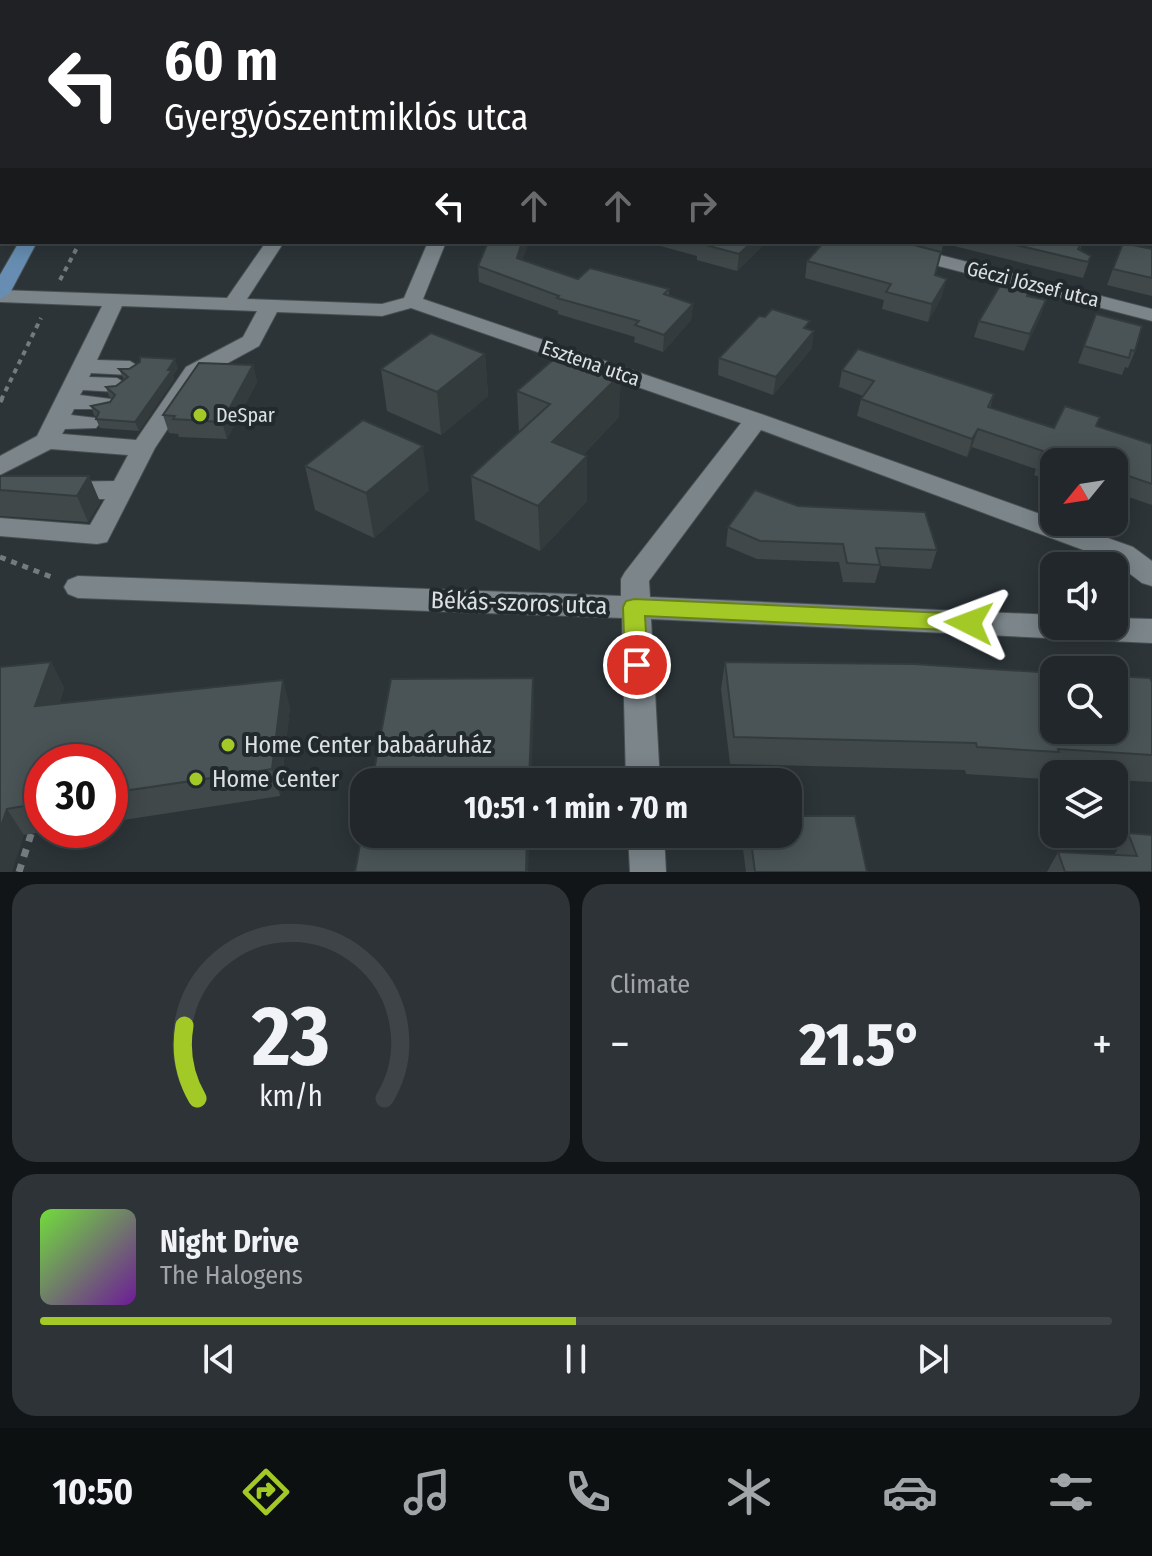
<!DOCTYPE html>
<html lang="en">
<head>
<meta charset="utf-8">
<style>
  :root { --surface:#21272a; --page:#2d3336; --text:#f1f3f6; --muted:#a2a5a8; --line:#3e4447; --accent:#a3c927 }
  body { margin:0; font-family:"Fira Sans Condensed",sans-serif; background:var(--page); color:var(--text); height:100vh; display:flex; flex-direction:column; font-size:30px; white-space:nowrap }
  * { box-sizing:border-box; margin:0 }
  p { font-size:26px; color:var(--muted) }
  .icon { flex:none; width:44px; height:44px; fill:none; stroke:currentColor; stroke-width:2; stroke-linecap:round; stroke-linejoin:round }
  .map { position:relative; height:872px; overflow:hidden }
  .details { display:flex; flex-direction:column; gap:12px; padding:12px; background:#121517; flex:1 }
  .details>* { flex:none }
  .top-card { position:absolute; left:0px; top:0px; width:1152px; height:244px; box-shadow:0 4px 20px #0003,0 0 0 2px var(--line); background:#202124; color:#fff; overflow:hidden }
  .needle { width:52px; rotate:240deg }
  .controls { position:absolute; left:1040px; top:448px; display:grid; gap:16px }
  .controls a { display:grid; place-items:center; width:88px; height:88px; border-radius:16px; background:var(--surface); box-shadow:0 4px 20px #0003,0 0 0 2px var(--line); font-size:40px }
  .speed { position:absolute; left:24px; top:744px; display:flex; gap:16px; font-size:40px; font-weight:700; text-align:center }
  .speed>* { display:grid; place-content:center; width:104px; height:104px; border-radius:50%; background:var(--surface); box-shadow:0 4px 20px #0003,0 0 0 2px var(--line); line-height:1 }
  .speed .limit { border:12px solid #d22; background:#fff; color:#111 }
  .pin { position:absolute; display:grid; place-items:center; width:68px; height:68px; color:#fff; margin:-34px; border:4px solid #fff; border-radius:50%; box-shadow:0 2px 8px #0007 }
  .me { position:absolute; width:88px; margin:-44px; rotate:273deg; stroke-linejoin:round; filter:drop-shadow(0 0 6px #0008) }
  .turn { display:flex; align-items:center; gap:28px; height:168px; padding:0 32px; font-size:36px }
  .turn .icon { width:104px; height:104px; stroke-width:2.5 }
  .turn b { display:block; font-size:56px; line-height:68px }
  .lanes { display:flex; align-items:center; height:76px; padding:0 32px; background:#0003; justify-content:center; gap:40px; direction:ltr }
  .lanes .off { opacity:.35 }
  .big { font-size:60px; font-weight:700; line-height:1.1 }
  .details .tile { flex:1; display:flex; flex-direction:column; justify-content:center; gap:12px; min-width:0; padding:0 28px; border-radius:24px; background:var(--page) }
  .details .dial { align-items:center; gap:0 }
  .dial svg { height:208px; overflow:visible; fill:none; stroke:var(--line); stroke-width:7; stroke-linecap:round; text-anchor:middle }
  .dial text { fill:var(--text); stroke:none }
  .song { display:flex; align-items:center; gap:24px }
  .cover { width:96px; height:96px; border-radius:12px; background:linear-gradient(135deg,hsl(100 70% 55%),hsl(280 70% 35%)) }
  .played { height:8px; border-radius:4px; background:linear-gradient(90deg,var(--accent) 50%,var(--line) 50%) }
  .keys { display:flex; justify-content:space-around; direction:ltr }
  .heat { display:flex; justify-content:space-between; align-items:center; font-size:44px; direction:ltr }
  .details .tiles { flex:1; display:grid; gap:12px; grid-template-columns:1fr 1fr }
  .tile:last-child { grid-column:span 2 }
  .trip { position:absolute; left:350px; top:768px; width:452px; height:80px; border-radius:24px; background:var(--surface); box-shadow:0 4px 20px #0003,0 0 0 2px var(--line); font-weight:700; line-height:80px; text-align:center }
  .tab-bar { display:flex; height:128px; justify-content:space-around; align-items:center; background:#0d1011; color:var(--muted) }
  .tab-bar .icon { width:56px; height:56px }
  .tab-bar .on { color:var(--accent) }
  .tab-bar b { font-size:36px; color:var(--text) }
  .map>svg:first-child { display:block }
  .lines { fill:none; stroke-linecap:round; stroke-linejoin:round }
  .minor-casing { stroke:#484f52; stroke-width:2 }
  .major-casing { stroke:#484f52; stroke-width:2 }
  .path-far3 { stroke:#747b7e; stroke-width:3; stroke-dasharray:3 3; stroke-linecap:butt }
  .path-far2 { stroke:#747b7e; stroke-width:4; stroke-dasharray:5 5; stroke-linecap:butt }
  .path-far1 { stroke:#747b7e; stroke-width:5; stroke-dasharray:6 6; stroke-linecap:butt }
  .path { stroke:#747b7e; stroke-width:7; stroke-dasharray:8 8; stroke-linecap:butt }
  .minor { fill:#7b858a; fill-rule:evenodd }
  .major { fill:#678eb2; fill-rule:evenodd }
  .wall { fill:#40484a }
  .shaded-wall { fill:#343b3c }
  .building { fill:#4a5456; stroke:#343b3c; stroke-width:2 }
  .route { fill:#a3c927; stroke:#6a8319; stroke-width:2 }
  .poi-dot { fill:#a3c927; stroke:#222a2e; stroke-width:3 }
  .labels { text-anchor:middle; stroke-width:8; stroke-linejoin:round; paint-order:stroke }
  .street-label { font-size:20px; fill:#dbe0e2; stroke:#222a2e }
  .poi-label { font-size:20px; fill:#dbe0e2; stroke:#222a2e; text-anchor:start }
  .near-street-label { font-size:24px; fill:#dbe0e2; stroke:#222a2e }
  .near-poi-label { font-size:24px; fill:#dbe0e2; stroke:#222a2e; text-anchor:start }
</style>
</head>
<body>
<div class="map">
<svg width="1152" height="872" viewBox="0 0 1152 872">
  <rect width="100%" height="100%" fill="#2c3438"/>
  <g class="lines">
    <defs>
      <g id="minor">
        <rect x="520" y="0" width="12" height="2"/>
        <path d="M 884,0 L 903,0 L 905,2 L 886,2 Z"/>
        <path d="M 1108,0 L 1120,0 L 1107,2 Z"/>
        <rect x="1150" y="80" width="2" height="8"/>
        <path d="M 1150,169 L 1152,170 L 1152,180 L 1150,179 Z"/>
        <path d="M 266,242 L 284,242 L 247,299 L 382,304 L 404,298 L 428,242 L 446,242 L 423,299 L 764,415 L 1054,519 L 1054,522 L 1063,522 L 1133,547 L 1152,561 L 1152,586 L 1142,583 L 1113,561 L 761,430 L 649,581 L 650,597 L 1054,615 L 1054,626 L 1114,626 L 1114,618 L 1152,619 L 1152,643 L 651,619 L 660,782 L 626,782 L 622,618 L 78,598 L 68,594 L 64,587 L 68,580 L 78,576 L 621,596 L 621,579 L 625,572 L 741,423 L 411,308 L 382,316 L 277,312 L 259,346 L 202,377 L 155,448 L 107,542 L 97,544 L 0,536 L 0,518 L 90,525 L 105,499 L 12,499 L 0,505 L 0,483 L 114,481 L 128,455 L 51,449 L 0,475 L 0,456 L 37,436 L 102,306 L 0,302 L 0,290 L 227,298 ZM 122,306 L 257,311 L 243,337 L 186,367 L 136,440 L 62,434 L 65,429 L 96,428 L 100,423 L 96,418 L 71,415 L 74,409 L 111,409 L 115,404 L 111,399 L 80,395 L 83,390 L 117,392 L 128,385 L 117,378 L 89,377 L 91,373 L 130,375 L 141,368 L 130,361 L 97,360 Z"/>
        <path d="M 858,242 L 889,242 L 1152,309 L 1152,321 L 861,246 Z"/>
        <path d="M 628,834 L 664,834 L 666,872 L 630,872 Z"/>
      </g>
      <g id="major">
        <path d="M 165,0 L 177,0 L 163,2 Z"/>
        <path d="M 19,242 L 37,242 L 10,293 L 0,299 L 0,275 Z"/>
      </g>
    </defs>
    <use href="#minor" class="minor-casing"/>
    <use href="#major" class="major-casing"/>
    <path class="path-far3" d="M 0,209 L 2,206"/>
    <g class="path-far2">
      <path d="M 60,280 L 80,242"/>
      <path d="M 1,400 L 41,318"/>
    </g>
    <g class="path-far1">
      <path d="M 0,402 L 2,398"/>
      <path d="M 0,557 L 54,578"/>
    </g>
    <g class="path">
      <path d="M 278,783 L 297,780"/>
      <path d="M 19,872 L 33,828"/>
    </g>
    <use href="#minor" class="minor"/>
    <use href="#major" class="major"/>
  </g>
  <g class="wall">
    <path d="M 0,0 L 2,2 L 2,167 L 0,169 Z"/>
    <path d="M 910,0 L 1100,0 L 1098,2 L 922,2 Z"/>
    <path d="M 488,242 L 529,242 L 522,260 L 578,279 L 669,289 L 669,296 L 693,304 L 691,320 L 663,352 L 634,342 L 635,337 L 558,314 L 558,311 L 479,282 L 478,266 Z"/>
    <path d="M 646,242 L 766,242 L 737,271 L 697,260 L 697,256 Z"/>
    <path d="M 824,242 L 944,242 L 935,276 L 942,296 L 928,322 L 882,309 L 884,300 L 805,278 L 807,261 Z"/>
    <path d="M 951,242 L 1083,242 L 1080,250 L 1091,256 L 1083,278 L 950,245 Z"/>
    <path d="M 1123,243 L 1152,249 L 1152,296 L 1107,285 Z"/>
    <path d="M 1028,296 L 1045,301 L 1040,317 L 1024,351 L 974,337 L 979,321 Z"/>
    <path d="M 1096,314 L 1135,351 L 1128,368 L 1125,367 L 1122,375 L 1078,363 Z"/>
    <path d="M 809,329 L 812,348 L 773,395 L 718,375 L 719,358 Z"/>
    <path d="M 485,354 L 488,396 L 441,435 L 387,411 L 381,369 Z"/>
    <path d="M 253,365 L 257,382 L 227,439 L 179,437 L 178,434 L 169,433 L 163,415 Z"/>
    <path d="M 178,368 L 173,375 L 174,379 L 139,431 L 100,428 L 96,419 L 97,417 L 94,415 L 91,406 L 110,402 L 112,399 L 109,396 L 106,387 L 116,386 L 124,380 L 119,369 Z"/>
    <path d="M 842,370 L 994,394 L 990,408 L 1054,428 L 1096,426 L 1152,444 L 1152,505 L 1114,492 L 1114,462 L 1054,462 L 1054,482 L 1034,475 L 1036,469 L 972,447 L 967,457 L 857,416 L 861,399 L 863,396 L 839,387 Z"/>
    <path d="M 517,391 L 619,417 L 583,455 L 587,456 L 587,501 L 540,551 L 475,520 L 471,476 L 519,432 Z"/>
    <path d="M 305,466 L 429,490 L 374,538 L 315,510 Z"/>
    <path d="M 0,476 L 89,476 L 100,502 L 88,522 L 0,516 Z"/>
    <path d="M 798,506 L 937,550 L 931,569 L 880,566 L 875,583 L 843,582 L 839,562 L 757,559 L 726,546 L 728,527 Z"/>
    <path d="M 51,662 L 64,688 L 59,704 L 290,707 L 280,796 L 110,822 L 110,762 L 42,762 L 42,830 L 54,830 L 24,835 L 0,872 L 0,667 Z"/>
    <path d="M 725,662 L 1152,682 L 1152,782 L 1114,780 L 1114,774 L 1054,774 L 1054,776 L 1047,776 L 1045,779 L 966,774 L 965,770 L 730,764 L 721,689 Z"/>
    <path d="M 1128,833 L 1152,872 L 1047,872 L 1058,852 L 1114,855 Z"/>
    <path d="M 744,834 L 788,834 L 867,872 L 746,872 L 742,841 Z"/>
  </g>
  <g class="shaded-wall">
    <path d="M 2,146 L 2,167 L 0,169 L 0,149 Z"/>
    <path d="M 522,242 L 529,242 L 517,273 L 517,258 Z"/>
    <path d="M 752,242 L 766,242 L 737,271 L 739,254 Z"/>
    <path d="M 947,279 L 942,296 L 928,322 L 932,304 Z"/>
    <path d="M 1046,300 L 1040,317 L 1024,351 L 1030,334 Z"/>
    <path d="M 693,304 L 691,320 L 663,352 L 664,335 Z"/>
    <path d="M 814,331 L 812,348 L 773,395 L 776,377 Z"/>
    <path d="M 485,354 L 488,396 L 441,435 L 437,392 Z"/>
    <path d="M 175,359 L 178,368 L 173,375 L 174,379 L 139,431 L 135,422 Z"/>
    <path d="M 253,365 L 257,382 L 227,439 L 222,422 Z"/>
    <path d="M 621,374 L 619,417 L 553,486 L 552,442 Z"/>
    <path d="M 978,429 L 972,447 L 967,457 L 972,439 Z"/>
    <path d="M 423,446 L 429,490 L 374,538 L 366,493 Z"/>
    <path d="M 587,456 L 587,501 L 540,551 L 538,506 Z"/>
    <path d="M 89,476 L 100,502 L 88,522 L 77,496 Z"/>
    <path d="M 51,662 L 64,688 L 49,733 L 35,706 Z"/>
    <path d="M 533,678 L 534,705 L 531,782 L 529,782 Z"/>
    <path d="M 283,680 L 290,707 L 280,796 L 272,769 Z"/>
    <path d="M 7,809 L 24,835 L 12,872 L 0,872 L 0,829 Z"/>
    <path d="M 527,834 L 530,834 L 528,872 L 526,872 Z"/>
  </g>
  <g class="building">
    <path d="M 0,0 L 110,0 L 109,2 L 2,2 L 2,75 L 0,76 Z"/>
    <path d="M 549,0 L 708,0 L 719,2 L 548,2 Z"/>
    <path d="M 756,0 L 851,0 L 852,2 L 757,2 Z"/>
    <path d="M 985,0 L 1092,0 L 1090,2 L 997,2 Z"/>
    <path d="M 2,86 L 2,146 L 0,149 L 0,89 Z"/>
    <path d="M 1152,86 L 1152,155 L 1150,160 L 1150,89 Z"/>
    <path d="M 488,242 L 522,242 L 517,258 L 578,279 L 590,268 L 669,289 L 664,294 L 693,304 L 664,335 L 635,325 L 639,321 L 557,298 L 559,296 L 478,266 Z"/>
    <path d="M 700,242 L 752,242 L 739,254 L 698,243 Z"/>
    <path d="M 824,242 L 902,242 L 941,252 L 935,275 L 947,279 L 932,304 L 886,292 L 891,284 L 807,261 Z"/>
    <path d="M 1004,242 L 1082,242 L 1078,249 L 1091,256 L 1088,262 Z"/>
    <path d="M 1123,243 L 1152,249 L 1152,278 L 1113,269 Z"/>
    <path d="M 1001,284 L 1029,291 L 1027,296 L 1046,300 L 1030,334 L 979,321 Z"/>
    <path d="M 772,309 L 810,321 L 804,328 L 814,331 L 776,377 L 719,358 L 759,316 L 765,317 Z"/>
    <path d="M 1096,314 L 1142,326 L 1135,351 L 1131,350 L 1129,358 L 1084,346 Z"/>
    <path d="M 431,333 L 485,354 L 437,392 L 381,369 Z"/>
    <path d="M 858,349 L 994,394 L 988,407 L 1054,428 L 1065,406 L 1100,417 L 1096,426 L 1152,444 L 1152,484 L 1114,471 L 1114,462 L 1054,462 L 1040,457 L 1043,451 L 978,429 L 972,439 L 861,399 L 874,381 L 842,370 Z"/>
    <path d="M 561,353 L 621,374 L 552,442 L 587,456 L 538,506 L 471,476 L 550,404 L 517,391 Z"/>
    <path d="M 140,357 L 175,359 L 168,370 L 172,370 L 135,422 L 96,419 L 99,412 L 91,406 L 110,402 L 115,395 L 106,387 L 116,386 L 128,377 L 119,369 L 129,369 L 140,362 Z"/>
    <path d="M 199,363 L 253,365 L 222,422 L 173,419 L 175,416 L 163,415 Z"/>
    <path d="M 363,420 L 423,446 L 366,493 L 305,466 Z"/>
    <path d="M 0,476 L 89,476 L 77,496 L 0,490 Z"/>
    <path d="M 755,490 L 798,506 L 925,512 L 937,550 L 876,548 L 880,565 L 847,563 L 843,544 L 760,541 L 728,527 Z"/>
    <path d="M 51,662 L 35,706 L 283,680 L 272,769 L 110,793 L 110,762 L 42,762 L 42,803 L 7,809 L 0,829 L 0,667 Z"/>
    <path d="M 725,662 L 914,664 L 1054,673 L 1054,730 L 1114,730 L 1114,676 L 1150,678 L 1152,682 L 1152,755 L 1058,749 L 1059,752 L 977,747 L 976,743 L 734,737 Z"/>
    <path d="M 533,678 L 529,782 L 372,782 L 391,679 Z"/>
    <path d="M 788,816 L 855,816 L 867,872 L 755,872 L 750,834 L 788,834 Z"/>
    <path d="M 364,823 L 364,834 L 527,834 L 526,872 L 355,872 Z"/>
    <path d="M 1128,833 L 1152,835 L 1152,872 L 1065,872 L 1058,852 L 1137,856 Z"/>
  </g>
  <path class="route" d="M 634,599 L 969,614 L 977,617 L 980,623 L 977,629 L 969,631 L 645,616 L 648,665 L 645,672 L 637,675 L 629,672 L 625,665 L 623,607 L 626,601 Z"/>
  <g class="poi-dot">
    <circle cx="200" cy="415" r="8"/>
    <circle cx="228" cy="745" r="8"/>
    <circle cx="196" cy="779" r="8"/>
  </g>
  <g class="labels">
    <g class="street-label">
      <text transform="translate(1033 284) rotate(14)" y="7">Géczi József utca</text>
      <text transform="translate(591 363) rotate(19)" y="7">Esztena utca</text>
    </g>
    <g class="poi-label">
      <text x="216" y="422">DeSpar</text>
    </g>
    <g class="near-street-label">
      <text transform="translate(519 603) rotate(2)" y="8">Békás-szoros utca</text>
    </g>
    <g class="near-poi-label">
      <text x="244" y="753">Home Center babaáruház</text>
      <text x="212" y="787">Home Center</text>
    </g>
  </g>
</svg>
<div class="controls">
<a><svg class="needle" viewBox="-14 -14 28 28"><path d="M0-13l5 13h-10z" fill="#e53935"/><path d="M0 13l5-13h-10z" fill="#a2a5a8"/></svg></a>
<a><svg class="icon" aria-label="sound" viewBox="0 0 24 24"><path d="M4 9h4l5-4v14l-5-4H4zM17 9q2 3 0 6"/></svg></a>
<a><svg class="icon" aria-label="search" viewBox="0 0 24 24"><circle cx="10" cy="10" r="6"/><path d="M15 15l6 6"/></svg></a>
<a><svg class="icon" aria-label="layers" viewBox="0 0 24 24"><path d="M12 4l9 5-9 5-9-5zM3 14l9 5 9-5"/></svg></a>
</div>
<div class="speed"><div class="limit">30</div></div>
<div class="pin" style="left:637px;top:665px;background:#d93025"><svg class="icon" aria-label="arrive" viewBox="0 0 24 24"><path d="M6 21V4h12l-3 4 3 4H6"/></svg></div>
<svg class="me" style="left:969px;top:623px" viewBox="-20 -20 40 40"><path d="M0-17L14 15 0 8-14 15z" fill="#a3c927" stroke="#fff" stroke-width="4"/></svg>
<div class="trip">10:51 · 1 min · 70 m</div>
<div class="top-card">
<div class="turn"><svg class="icon" aria-label="left" viewBox="0 0 24 24"><path d="M17 20v-9H6M10 6l-5 5 5 5"/></svg><div><b>60 m</b>Gyergyószentmiklós utca</div></div>
<div class="lanes"><svg class="icon" aria-label="left" viewBox="0 0 24 24"><path d="M17 20v-9H6M10 6l-5 5 5 5"/></svg><svg class="icon off" aria-label="ahead" viewBox="0 0 24 24"><path d="M12 20V5M6 11l6-6 6 6"/></svg><svg class="icon off" aria-label="ahead" viewBox="0 0 24 24"><path d="M12 20V5M6 11l6-6 6 6"/></svg><svg class="icon off" aria-label="right" viewBox="0 0 24 24"><path d="M7 20v-9h11M14 6l5 5-5 5"/></svg></div>
</div>
</div>
<section class="details">
<div class="tiles">
<div class="tile dial"><svg viewBox="0 0 100 80">
<path d="M14 69A42 42 0 1 1 86 69"/>
<path d="M14 69A42 42 0 0 1 9 41" stroke="#a3c927"/>
<text x="50" y="56" font-size="32" font-weight="700">23</text>
<text x="50" y="72" font-size="11">km/h</text>
</svg></div>
<div class="tile"><p>Climate</p>
<div class="heat"><a>−</a><b class="big">21.5°</b><a>+</a></div>
</div>
<div class="tile">
<div class="song"><i class="cover"></i><div><b>Night Drive</b><p>The Halogens</p></div></div>
<div class="played"></div>
<div class="keys"><svg class="icon" aria-label="previous" viewBox="0 0 24 24"><path d="M18 5L8 12l10 7zM5 5v14"/></svg><svg class="icon" aria-label="pause" viewBox="0 0 24 24"><path d="M8 5v14M16 5v14"/></svg><svg class="icon" aria-label="next" viewBox="0 0 24 24"><path d="M6 5l10 7-10 7zM19 5v14"/></svg></div>
</div>
</div>
</section>
<nav class="tab-bar">
<b>10:50</b>
<svg class="icon on" aria-label="directions" viewBox="0 0 24 24"><path d="M12 3l9 9-9 9-9-9zM9 14v-3h6M13 9l2 2-2 2"/></svg>
<svg class="icon" aria-label="music" viewBox="0 0 24 24"><path d="M9 18V5l10-2v13"/><circle cx="6" cy="18" r="3"/><circle cx="16" cy="16" r="3"/></svg>
<svg class="icon" aria-label="phone" viewBox="0 0 24 24"><path d="M5 4h4l2 5-3 2q2 4 5 5l2-3 5 2v4C11 20 4 13 5 4z"/></svg>
<svg class="icon" aria-label="climate" viewBox="0 0 24 24"><path d="M12 3v18M4 7l16 10M4 17L20 7"/></svg>
<svg class="icon" aria-label="car" viewBox="0 0 24 24"><path d="M5 17H2v-5l4-1 3-4h7l3 4 3 1v5h-3M9 17h6M6 11h13"/><circle cx="7" cy="17" r="2"/><circle cx="17" cy="17" r="2"/></svg>
<svg class="icon" aria-label="filters" viewBox="0 0 24 24"><path d="M4 7h16M4 17h16"/><circle cx="9" cy="7" r="2"/><circle cx="15" cy="17" r="2"/></svg>
</nav>
</body>
</html>
